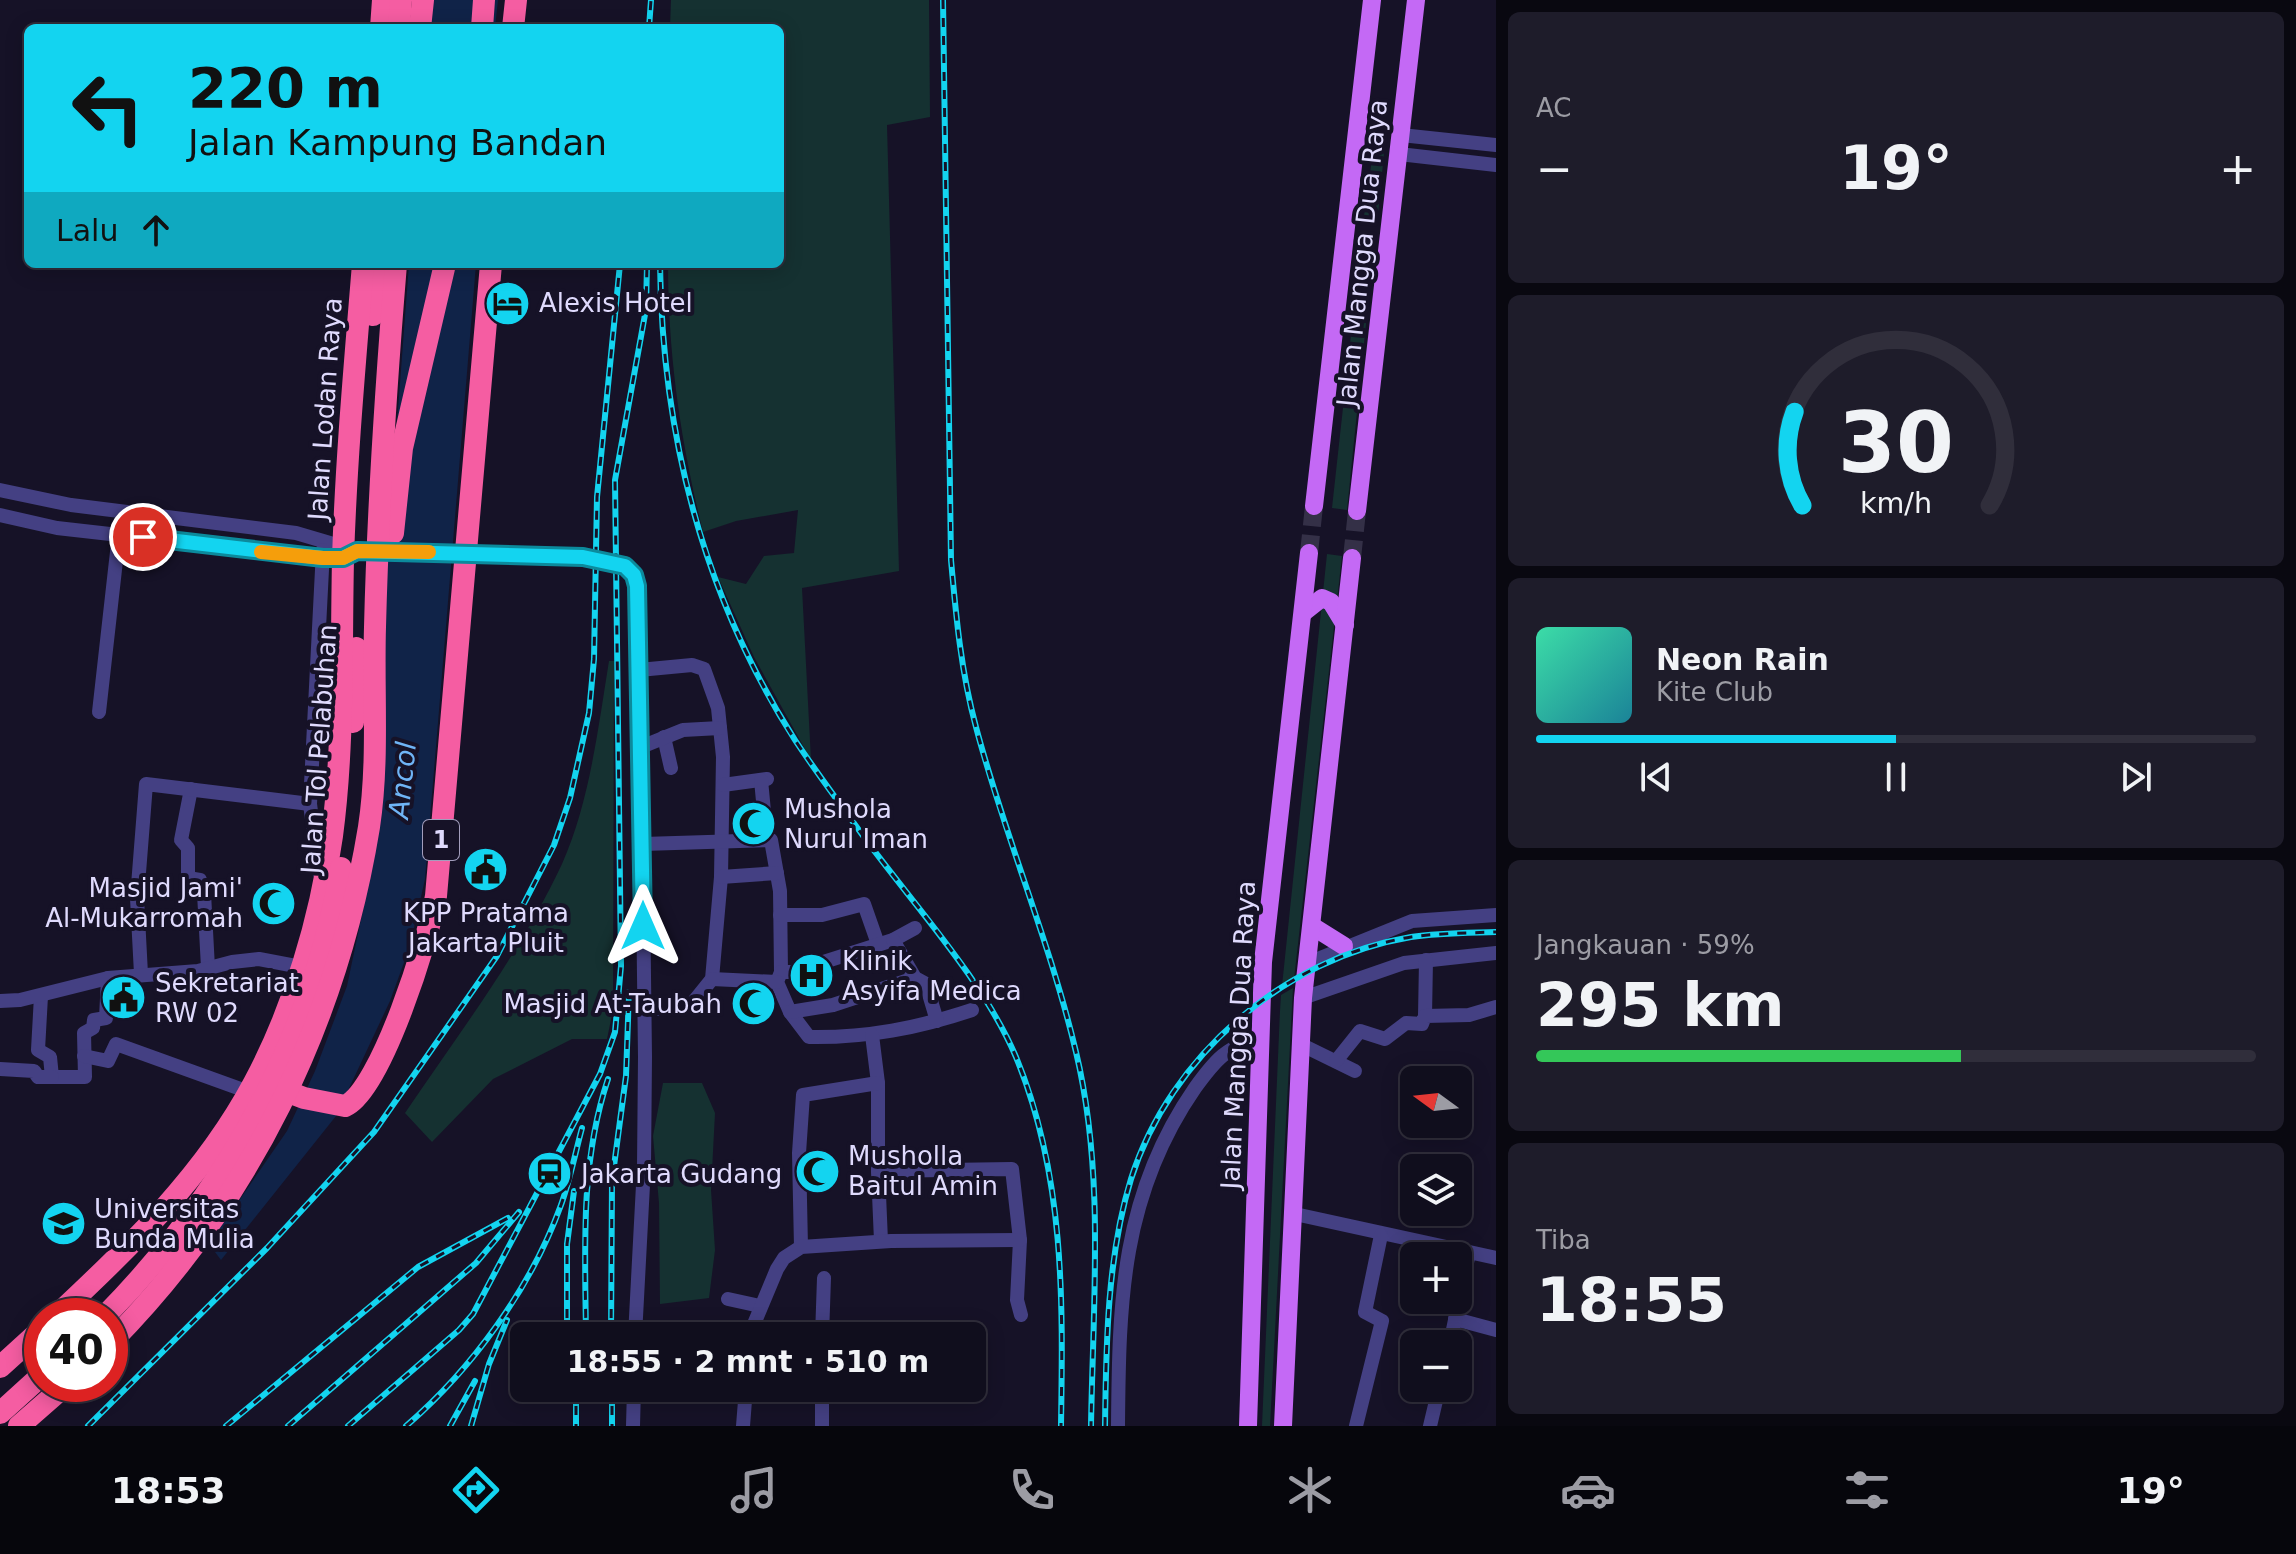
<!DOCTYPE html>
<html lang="id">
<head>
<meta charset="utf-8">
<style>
  :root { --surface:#100e1d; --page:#1e1c2a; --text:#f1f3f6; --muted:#9c9ca4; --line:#302e3b; --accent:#13d4f0 }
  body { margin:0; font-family:"DejaVu Sans",sans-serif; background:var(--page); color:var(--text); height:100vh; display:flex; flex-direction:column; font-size:30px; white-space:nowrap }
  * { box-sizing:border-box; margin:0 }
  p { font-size:26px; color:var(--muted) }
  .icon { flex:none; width:44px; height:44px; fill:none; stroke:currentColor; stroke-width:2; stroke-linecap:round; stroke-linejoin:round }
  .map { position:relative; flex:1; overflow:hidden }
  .drawer { display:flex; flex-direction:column; gap:12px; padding:12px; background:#090810; width:800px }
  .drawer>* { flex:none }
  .banner { position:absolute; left:24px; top:24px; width:760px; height:244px; border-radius:12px; box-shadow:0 4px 20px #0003,0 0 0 2px var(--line); background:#13d4f0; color:#111; overflow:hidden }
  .needle { width:52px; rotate:285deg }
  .controls { position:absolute; left:1400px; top:1066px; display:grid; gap:16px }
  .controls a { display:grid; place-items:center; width:72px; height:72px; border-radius:12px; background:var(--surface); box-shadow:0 4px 20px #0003,0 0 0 2px var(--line); font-size:40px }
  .speed { position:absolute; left:24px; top:1298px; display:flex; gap:16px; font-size:40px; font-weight:700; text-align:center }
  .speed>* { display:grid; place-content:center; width:104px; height:104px; border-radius:50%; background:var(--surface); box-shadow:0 4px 20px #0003,0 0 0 2px var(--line); line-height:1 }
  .speed .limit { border:12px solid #d22; background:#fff; color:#111 }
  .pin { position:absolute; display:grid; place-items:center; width:68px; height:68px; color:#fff; margin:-34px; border:4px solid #fff; border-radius:50%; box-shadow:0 2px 8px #0007 }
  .me { position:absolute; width:88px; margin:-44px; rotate:0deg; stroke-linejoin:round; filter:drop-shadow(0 0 6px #0008) }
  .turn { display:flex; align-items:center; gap:28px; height:168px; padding:0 32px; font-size:36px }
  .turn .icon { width:104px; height:104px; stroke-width:2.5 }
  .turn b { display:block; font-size:56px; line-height:68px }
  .then { display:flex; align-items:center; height:76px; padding:0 32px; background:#0003; gap:16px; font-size:30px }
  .big { font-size:60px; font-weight:700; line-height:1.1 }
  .drawer .tile { flex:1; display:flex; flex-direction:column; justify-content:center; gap:12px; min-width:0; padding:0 28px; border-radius:12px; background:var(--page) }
  .drawer .dial { align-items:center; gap:0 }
  .dial svg { height:208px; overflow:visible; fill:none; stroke:var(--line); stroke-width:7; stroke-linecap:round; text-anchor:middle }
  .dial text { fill:var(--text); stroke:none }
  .song { display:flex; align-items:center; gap:24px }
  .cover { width:96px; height:96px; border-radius:12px; background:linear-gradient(135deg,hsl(160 70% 55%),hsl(190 70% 35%)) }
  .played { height:8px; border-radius:4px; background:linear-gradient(90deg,var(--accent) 50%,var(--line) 50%) }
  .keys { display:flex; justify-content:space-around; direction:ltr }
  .heat { display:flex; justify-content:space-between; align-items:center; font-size:44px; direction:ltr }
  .charge { height:12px; border-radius:6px; background:linear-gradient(90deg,#34c759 59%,var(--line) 0) }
  .trip { position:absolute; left:510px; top:1322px; width:476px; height:80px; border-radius:12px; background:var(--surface); box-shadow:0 4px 20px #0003,0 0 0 2px var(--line); font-weight:700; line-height:80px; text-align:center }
  .menu { display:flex; height:128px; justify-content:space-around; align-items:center; background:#06060c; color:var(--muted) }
  .menu .icon { width:56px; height:56px }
  .menu .active { color:var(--accent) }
  .menu b { font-size:36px; color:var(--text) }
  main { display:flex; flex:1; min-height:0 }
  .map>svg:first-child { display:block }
  .green { fill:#153131 }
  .water { fill:#102348 }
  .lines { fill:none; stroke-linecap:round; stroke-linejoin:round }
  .major-tunnel { stroke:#343047; stroke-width:18; stroke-dasharray:18 9; stroke-linecap:butt }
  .minor { stroke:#444083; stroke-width:14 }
  .major { stroke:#c469f5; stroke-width:18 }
  .highway { stroke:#f55da2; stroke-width:22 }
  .rail-casing { stroke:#13d4f0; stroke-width:6 }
  .rail { stroke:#161227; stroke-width:3; stroke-dasharray:9; stroke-linecap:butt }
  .route-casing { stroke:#0c8a9c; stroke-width:20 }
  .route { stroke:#13d4f0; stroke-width:14 }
  .slow { stroke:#f59e0b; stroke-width:14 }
  .labels { text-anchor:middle; stroke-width:8; stroke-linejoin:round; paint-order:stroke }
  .shield { fill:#161227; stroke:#a39ebd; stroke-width:2 }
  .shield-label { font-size:24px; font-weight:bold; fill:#dfdafd }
  .street-label { font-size:26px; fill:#dfdafd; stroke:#161227 }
  .poi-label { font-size:26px; fill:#dfdafd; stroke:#161227; text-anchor:start }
  .water-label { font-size:28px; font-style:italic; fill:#6fb4f6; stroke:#161227 }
</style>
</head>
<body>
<main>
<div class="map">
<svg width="1496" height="1426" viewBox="0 0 1496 1426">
  <rect width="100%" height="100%" fill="#161227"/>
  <g class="green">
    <path d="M 671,0 L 929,0 L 930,117 L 887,125 L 899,571 L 802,588 L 811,760 L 754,657 L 718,577 L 746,584 L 764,556 L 794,553 L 798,510 L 736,521 L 703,532 C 681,443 668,356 668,264 L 780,264 L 780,28 L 670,28 Z"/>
    <path d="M 1373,152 L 1384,153 L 1377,225 L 1363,223 Z"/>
    <path d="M 1362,235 L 1375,235 L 1347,510 L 1332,508 Z"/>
    <path d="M 1327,554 L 1342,556 L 1294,979 L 1282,986 Z"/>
    <path d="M 609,661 L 614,661 L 613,1010 L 607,1039 L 572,1039 L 493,1079 L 432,1142 L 405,1113 C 460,1032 520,953 562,864 C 590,801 598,728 609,661 Z"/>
    <path d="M 1293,988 L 1270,1426 L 1262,1426 L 1280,1011 L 1281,995 Z"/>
    <path d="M 663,1083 L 702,1083 L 715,1113 L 711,1190 L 715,1250 L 709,1298 L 660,1304 L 659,1203 L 653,1136 Z"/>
  </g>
  <g class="water">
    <path d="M 428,0 L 498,0 L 495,28 L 426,28 Z"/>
    <path d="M 409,264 L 476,264 L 425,879 L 410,946 L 390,1001 L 336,1116 L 221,1260 L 209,1244 L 287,1131 L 315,1071 L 347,986 L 375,853 L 388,542 Z"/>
  </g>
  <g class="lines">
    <g class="major-tunnel">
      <path d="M 1309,553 L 1314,506"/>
      <path d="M 1352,558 L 1357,511"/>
    </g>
    <g class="minor">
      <path d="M 1401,135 L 1496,145"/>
      <path d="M 1399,154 L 1496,165"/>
      <path d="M 0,490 L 71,505 L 296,533 L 357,551 L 583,557 L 625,566 L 634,575 L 641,731 L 645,1057 L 644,1166 L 635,1336"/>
      <path d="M 0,515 L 57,528 L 323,558 L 348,556"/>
      <path d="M 639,670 L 692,665 L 704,669 L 718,708 L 723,757 L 721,877 L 712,979 L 691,1005 L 680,1009 L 643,1009"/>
      <path d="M 99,712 L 119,534"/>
      <path d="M 664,737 L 671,768"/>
      <path d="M 641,747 L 683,730 L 720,728"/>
      <path d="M 723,785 L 767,779"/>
      <path d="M 191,789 L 181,840 L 188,848 L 188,878 L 200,880 L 204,893 L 208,968"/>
      <path d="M 759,840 L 765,822 L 761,780"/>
      <path d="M 643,844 L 771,840 L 780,891 L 781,972"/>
      <path d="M 319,872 L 310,804 L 323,550"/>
      <path d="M 721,877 L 777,873"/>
      <path d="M 780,915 L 822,915 L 864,904 L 878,944"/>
      <path d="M 915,928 L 893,940 L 792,972 L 781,972 L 777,982 L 790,1012 L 809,1037 C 867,1038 918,1028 972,1010"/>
      <path d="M 893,940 L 915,978 L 926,984 L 937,1021"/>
      <path d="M 1308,963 L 1412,921 L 1496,915"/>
      <path d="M 141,974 L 137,898 L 146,784 L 310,804"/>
      <path d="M 712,979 L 777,982"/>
      <path d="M 41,996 L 38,1050 L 50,1057 L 52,1077 L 85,1077 L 84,1033 L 93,1028 L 94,1020 L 106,1018 L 108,978"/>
      <path d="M 1303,998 L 1404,963 L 1496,953"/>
      <path d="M 0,1001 L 20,1000 L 108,978 L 198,971 L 232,962 L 259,959 L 301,967"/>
      <path d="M 790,1012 L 833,1005 L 915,978"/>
      <path d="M 1425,1016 L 1426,960"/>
      <path d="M 872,1035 L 878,1083 L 878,1171"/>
      <path d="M 1302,1045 L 1355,1071"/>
      <path d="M 84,1056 L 108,1061 L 116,1044 L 249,1092"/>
      <path d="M 1336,1061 L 1360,1031 L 1385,1039 L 1406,1023 L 1422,1024 L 1425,1016 L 1469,1015 L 1496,1007"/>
      <path d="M 0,1069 L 34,1071 L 38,1077 L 52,1077"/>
      <path d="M 1295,1214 L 1496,1258"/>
      <path d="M 881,1241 L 878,1171 L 1012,1169 L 1020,1240 L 1017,1300 L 1021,1315"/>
      <path d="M 801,1247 L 799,1153 L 803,1095 L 878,1083"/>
      <path d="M 728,1299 L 760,1306"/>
      <path d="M 1455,1319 L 1496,1330"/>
      <path d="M 796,1334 L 815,1336"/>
      <path d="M 749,1336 L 777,1269 L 784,1258 L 801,1247 L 891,1241 L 1020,1240"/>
      <path d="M 822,1336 L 824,1278"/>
      <path d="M 1450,1344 L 1469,1253"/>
      <path d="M 822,1388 L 822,1426"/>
      <path d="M 633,1426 L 634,1388"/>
      <path d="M 743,1426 L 746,1388"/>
      <path d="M 1118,1426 C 1119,1301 1121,1195 1195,1088 C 1213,1063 1229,1042 1261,1041"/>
      <path d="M 1356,1426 L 1382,1321 L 1365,1312 L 1381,1235"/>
      <path d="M 1430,1426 L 1439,1388"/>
    </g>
    <g class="major">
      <path d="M 1314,506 L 1372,0"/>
      <path d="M 1357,511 L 1416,0"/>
      <path d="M 1303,613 L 1322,598 L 1331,602 L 1345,625"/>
      <path d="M 1312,926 L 1344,946"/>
      <path d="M 1248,1426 L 1263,962 L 1309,553"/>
      <path d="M 1283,1426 L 1303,998 L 1352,558"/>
    </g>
    <g class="highway">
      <path d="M 381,28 L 383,0"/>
      <path d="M 399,28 L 401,0"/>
      <path d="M 420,28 L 423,0"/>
      <path d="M 482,28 L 484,0"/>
      <path d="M 513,28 L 516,0"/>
      <path d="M 373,315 L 379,264"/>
      <path d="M 393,533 L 402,448 L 445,264"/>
      <path d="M 353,722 L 356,648"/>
      <path d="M 275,1087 L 304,1098 L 345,1106 C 381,1091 429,936 436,896 L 491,264"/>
      <path d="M 56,1316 C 131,1246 205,1175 254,1083 C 294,1008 320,920 332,836 C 344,746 341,651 343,559 C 346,461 355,362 363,264"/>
      <path d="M 105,1316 C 226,1193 312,1039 341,868"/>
      <path d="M 110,1343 C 250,1201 337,1023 369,827 C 379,761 373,693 375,627 C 378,506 386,385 396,264"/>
      <path d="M 0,1367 L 42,1329"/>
      <path d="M 0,1413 L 42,1375"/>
      <path d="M 19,1426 L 67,1384"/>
    </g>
    <defs>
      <g id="rail">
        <path d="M 943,0 L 951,560 C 956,616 961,672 976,727 C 1005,837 1050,942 1076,1052 C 1105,1173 1093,1302 1091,1426"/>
        <path d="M 649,28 L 651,0"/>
        <path d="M 660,264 C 662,433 703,596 795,740 C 816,772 839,802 861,833 C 911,902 983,979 1016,1057 C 1065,1176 1063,1300 1061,1426"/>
        <path d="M 567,1336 L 567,1244 L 574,1191"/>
        <path d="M 586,1336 C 585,1248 580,1163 608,1079"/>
        <path d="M 611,1336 L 612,1181 L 626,1076 L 629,992"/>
        <path d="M 576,1388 L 576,1426"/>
        <path d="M 612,1388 L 612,1426"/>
        <path d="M 88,1426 L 267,1248 L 374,1132 L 497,956 L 554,845 L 570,798 L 589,713 L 594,659 L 597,497 L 620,264"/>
        <path d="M 226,1426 L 418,1267 L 508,1218"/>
        <path d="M 288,1426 L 476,1263 L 519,1212"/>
        <path d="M 348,1426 L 459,1330 L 473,1314 L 600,1074 L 615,1032 L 621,966 L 615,480 L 646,309 L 647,264"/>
        <path d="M 406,1426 C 472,1369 531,1288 561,1205 C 570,1180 575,1154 582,1128"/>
        <path d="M 450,1426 L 475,1381"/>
        <path d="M 471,1426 L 489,1364 L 507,1320"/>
        <path d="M 1105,1426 C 1106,1345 1107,1257 1131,1179 C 1170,1056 1284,958 1411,937 C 1439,933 1468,933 1496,932"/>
      </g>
    </defs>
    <use href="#rail" class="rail-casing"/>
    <use href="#rail" class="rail"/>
  </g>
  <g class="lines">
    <defs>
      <path id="route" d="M 143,537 L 323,558 L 343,558 L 357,551 L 583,557 L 625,566 L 634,575 L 637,586 L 643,926"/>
    </defs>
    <use href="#route" class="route-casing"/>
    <use href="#route" class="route"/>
    <path class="slow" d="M 261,552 L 323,558 L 343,558 L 357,551 L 429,552"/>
  </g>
  <defs>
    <symbol id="hotel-disc" viewBox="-11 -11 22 22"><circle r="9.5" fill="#13d4f0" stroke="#161227"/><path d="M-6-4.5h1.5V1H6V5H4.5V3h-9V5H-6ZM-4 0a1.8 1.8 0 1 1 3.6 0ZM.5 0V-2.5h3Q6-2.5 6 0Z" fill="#111"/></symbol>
    <symbol id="mosque-disc" viewBox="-11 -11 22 22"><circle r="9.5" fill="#13d4f0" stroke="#161227"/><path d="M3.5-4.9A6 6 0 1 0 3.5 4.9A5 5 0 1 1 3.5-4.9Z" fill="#111"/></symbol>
    <symbol id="civic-disc" viewBox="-11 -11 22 22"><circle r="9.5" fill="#13d4f0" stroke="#161227"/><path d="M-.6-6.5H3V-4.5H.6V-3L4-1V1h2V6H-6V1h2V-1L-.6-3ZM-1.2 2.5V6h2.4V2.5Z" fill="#111"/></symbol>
    <symbol id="hospital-disc" viewBox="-11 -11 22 22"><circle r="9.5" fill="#13d4f0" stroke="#161227"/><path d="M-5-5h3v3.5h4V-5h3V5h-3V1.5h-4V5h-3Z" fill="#111"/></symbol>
    <symbol id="station-disc" viewBox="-11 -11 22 22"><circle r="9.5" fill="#13d4f0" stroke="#161227"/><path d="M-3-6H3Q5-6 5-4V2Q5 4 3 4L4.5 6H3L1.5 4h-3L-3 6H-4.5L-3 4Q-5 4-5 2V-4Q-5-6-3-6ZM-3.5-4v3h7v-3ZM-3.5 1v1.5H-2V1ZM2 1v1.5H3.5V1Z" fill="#111"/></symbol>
    <symbol id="university-disc" viewBox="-11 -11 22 22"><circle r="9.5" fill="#13d4f0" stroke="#161227"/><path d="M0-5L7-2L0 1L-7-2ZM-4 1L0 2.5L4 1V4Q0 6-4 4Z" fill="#111"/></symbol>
  </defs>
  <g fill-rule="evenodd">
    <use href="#hotel-disc" x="482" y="278" width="51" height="51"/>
    <use href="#mosque-disc" x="728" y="798" width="51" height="51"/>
    <use href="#civic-disc" x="460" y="844" width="51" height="51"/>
    <use href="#mosque-disc" x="248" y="878" width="51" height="51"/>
    <use href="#hospital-disc" x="786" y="950" width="51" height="51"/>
    <use href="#civic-disc" x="98" y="972" width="51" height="51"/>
    <use href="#mosque-disc" x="728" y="978" width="51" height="51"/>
    <use href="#mosque-disc" x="792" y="1146" width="51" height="51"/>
    <use href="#station-disc" x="524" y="1148" width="51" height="51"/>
    <use href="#university-disc" x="38" y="1198" width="51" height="51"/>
  </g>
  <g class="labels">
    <rect class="shield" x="423" y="820" width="36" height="40" rx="6"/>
    <g class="shield-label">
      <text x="441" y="848">1</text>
    </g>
    <g class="street-label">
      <text transform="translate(1362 253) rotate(-84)" y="9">Jalan Mangga Dua Raya</text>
      <text transform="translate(325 409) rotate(-86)" y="9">Jalan Lodan Raya</text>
      <text transform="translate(319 749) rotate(-86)" y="9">Jalan Tol Pelabuhan</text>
      <text transform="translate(1238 1035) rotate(-87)" y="9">Jalan Mangga Dua Raya</text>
    </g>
    <g class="poi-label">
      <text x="539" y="312">Alexis Hotel</text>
      <text x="784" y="818">Mushola<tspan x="784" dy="30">Nurul Iman</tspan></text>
      <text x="243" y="897" text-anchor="end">Masjid Jami'<tspan x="243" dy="30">Al-Mukarromah</tspan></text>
      <text x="486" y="922" text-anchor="middle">KPP Pratama<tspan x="486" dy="30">Jakarta Pluit</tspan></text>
      <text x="842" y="970">Klinik<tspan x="842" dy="30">Asyifa Medica</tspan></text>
      <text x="155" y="992">Sekretariat<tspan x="155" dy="30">RW 02</tspan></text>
      <text x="722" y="1013" text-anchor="end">Masjid At-Taubah</text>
      <text x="848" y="1165">Musholla<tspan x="848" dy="30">Baitul Amin</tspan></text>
      <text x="581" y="1183">Jakarta Gudang</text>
      <text x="94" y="1218">Universitas<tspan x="94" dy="30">Bunda Mulia</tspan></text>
    </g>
    <g class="water-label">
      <text transform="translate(402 780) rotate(-84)" y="10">Ancol</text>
    </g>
  </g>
</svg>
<div class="controls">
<a><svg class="needle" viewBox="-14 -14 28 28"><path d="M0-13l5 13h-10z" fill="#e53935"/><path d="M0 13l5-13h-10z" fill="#9c9ca4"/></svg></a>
<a><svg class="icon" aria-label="layers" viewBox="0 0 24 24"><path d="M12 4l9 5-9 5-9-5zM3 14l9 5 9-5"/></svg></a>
<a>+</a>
<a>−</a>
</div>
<div class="speed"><div class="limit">40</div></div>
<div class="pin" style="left:143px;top:537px;background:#d93025"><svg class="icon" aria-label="arrive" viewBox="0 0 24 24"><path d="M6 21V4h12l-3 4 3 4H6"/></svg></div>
<svg class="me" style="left:643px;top:926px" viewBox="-20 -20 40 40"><path d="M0-17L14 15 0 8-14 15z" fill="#13d4f0" stroke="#fff" stroke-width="4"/></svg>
<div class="trip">18:55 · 2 mnt · 510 m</div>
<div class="banner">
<div class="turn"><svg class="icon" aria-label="left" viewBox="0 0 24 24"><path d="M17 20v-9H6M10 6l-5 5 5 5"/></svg><div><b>220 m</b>Jalan Kampung Bandan</div></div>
<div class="then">Lalu<svg class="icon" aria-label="ahead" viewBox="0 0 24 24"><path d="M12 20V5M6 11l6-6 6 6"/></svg></div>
</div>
</div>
<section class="drawer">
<div class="tile"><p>AC</p>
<div class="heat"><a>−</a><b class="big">19°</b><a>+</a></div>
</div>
<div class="tile dial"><svg viewBox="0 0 100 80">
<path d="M14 69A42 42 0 1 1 86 69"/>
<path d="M14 69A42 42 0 0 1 11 33" stroke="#13d4f0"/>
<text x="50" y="56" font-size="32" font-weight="700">30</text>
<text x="50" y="72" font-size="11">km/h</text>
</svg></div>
<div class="tile">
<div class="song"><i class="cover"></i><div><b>Neon Rain</b><p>Kite Club</p></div></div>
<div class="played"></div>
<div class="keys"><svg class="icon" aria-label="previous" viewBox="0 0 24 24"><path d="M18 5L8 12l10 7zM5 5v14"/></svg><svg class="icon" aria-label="pause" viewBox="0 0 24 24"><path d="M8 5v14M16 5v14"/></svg><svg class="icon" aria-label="next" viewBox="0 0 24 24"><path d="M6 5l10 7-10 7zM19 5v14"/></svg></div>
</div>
<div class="tile"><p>Jangkauan · 59%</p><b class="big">295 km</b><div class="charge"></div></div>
<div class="tile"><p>Tiba</p><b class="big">18:55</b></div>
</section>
</main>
<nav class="menu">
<b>18:53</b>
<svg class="icon active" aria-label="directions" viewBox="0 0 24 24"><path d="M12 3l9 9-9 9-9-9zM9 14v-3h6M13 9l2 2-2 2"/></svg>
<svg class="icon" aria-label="music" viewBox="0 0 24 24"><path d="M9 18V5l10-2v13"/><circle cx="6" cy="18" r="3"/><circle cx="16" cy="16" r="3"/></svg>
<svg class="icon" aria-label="phone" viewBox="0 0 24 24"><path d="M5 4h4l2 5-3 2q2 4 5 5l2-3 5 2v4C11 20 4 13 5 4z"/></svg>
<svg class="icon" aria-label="climate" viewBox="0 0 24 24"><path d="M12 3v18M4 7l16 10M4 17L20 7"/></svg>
<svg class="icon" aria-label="car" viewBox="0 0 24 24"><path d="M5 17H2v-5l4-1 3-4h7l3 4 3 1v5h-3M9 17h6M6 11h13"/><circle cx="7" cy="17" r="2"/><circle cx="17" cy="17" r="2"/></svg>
<svg class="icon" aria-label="filters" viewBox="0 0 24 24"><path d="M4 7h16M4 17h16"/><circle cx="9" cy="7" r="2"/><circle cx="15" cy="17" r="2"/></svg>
<b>19°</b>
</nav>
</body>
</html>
